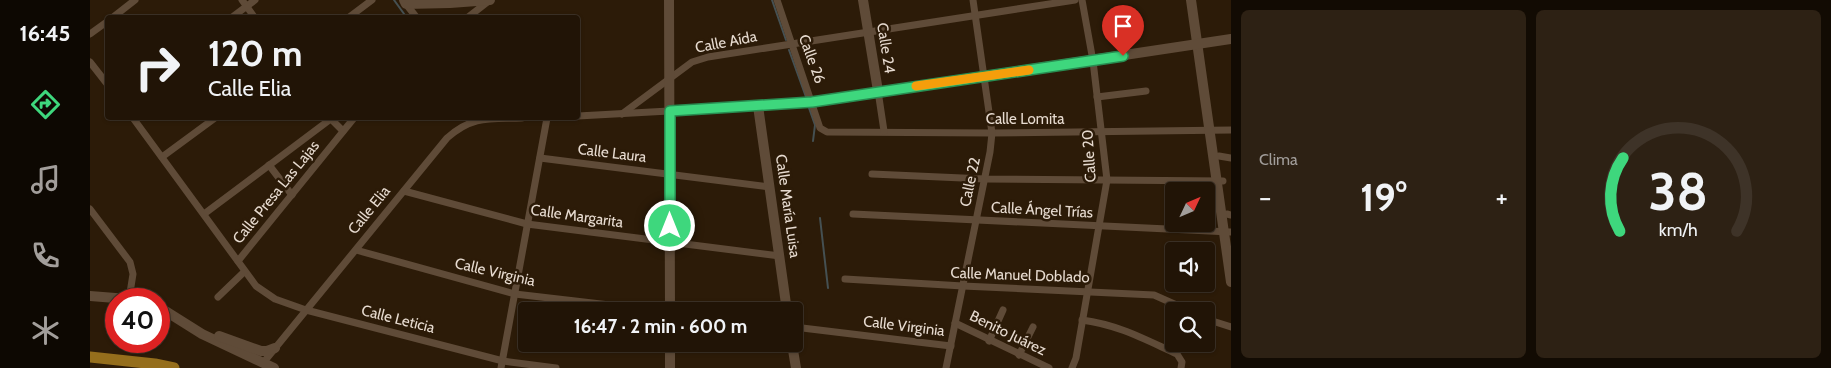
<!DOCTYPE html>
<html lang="es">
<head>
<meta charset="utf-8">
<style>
  :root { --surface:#211406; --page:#2d2114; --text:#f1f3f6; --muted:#a29e9b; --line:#3e3328; --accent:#3ed77d }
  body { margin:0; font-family:Cabin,sans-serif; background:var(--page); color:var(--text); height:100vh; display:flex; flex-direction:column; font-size:19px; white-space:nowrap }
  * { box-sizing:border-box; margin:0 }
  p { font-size:16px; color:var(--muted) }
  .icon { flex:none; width:28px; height:28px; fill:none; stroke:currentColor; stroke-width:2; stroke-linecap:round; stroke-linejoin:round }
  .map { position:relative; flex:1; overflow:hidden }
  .side { display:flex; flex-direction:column; gap:10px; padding:10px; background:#120b03; width:600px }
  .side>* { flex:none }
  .hud { position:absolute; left:15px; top:15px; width:475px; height:105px; border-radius:5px; box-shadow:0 1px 4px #0004,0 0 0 1px var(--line); background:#211406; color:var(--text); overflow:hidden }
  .needle { width:32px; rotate:46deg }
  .buttons { position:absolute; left:1075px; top:182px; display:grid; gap:10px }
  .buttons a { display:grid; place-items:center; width:50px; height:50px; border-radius:5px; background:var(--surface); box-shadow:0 1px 4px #0004,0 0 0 1px var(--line); font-size:25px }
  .speed { position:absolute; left:15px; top:288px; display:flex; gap:10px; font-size:25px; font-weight:700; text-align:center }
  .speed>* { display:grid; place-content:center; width:65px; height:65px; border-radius:50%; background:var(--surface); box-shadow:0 1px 4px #0004,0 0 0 1px var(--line); line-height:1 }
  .speed .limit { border:8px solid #d22; background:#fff; color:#111 }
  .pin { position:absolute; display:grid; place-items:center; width:42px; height:42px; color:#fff; margin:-51px -21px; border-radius:50% 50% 50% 0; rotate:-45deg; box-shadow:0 0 5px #0007 }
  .pin .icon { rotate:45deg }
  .me { position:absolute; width:55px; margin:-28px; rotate:0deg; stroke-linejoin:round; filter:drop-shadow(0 0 4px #0008) }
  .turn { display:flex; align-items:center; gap:18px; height:105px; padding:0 20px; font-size:22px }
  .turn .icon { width:65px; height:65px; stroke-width:2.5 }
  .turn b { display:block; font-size:35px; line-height:42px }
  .big { font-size:38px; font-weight:700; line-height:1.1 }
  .side .tile { flex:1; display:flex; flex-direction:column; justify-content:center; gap:8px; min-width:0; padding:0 18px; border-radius:8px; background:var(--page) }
  .side .dial { align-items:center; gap:0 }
  .dial svg { height:130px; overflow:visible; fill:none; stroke:var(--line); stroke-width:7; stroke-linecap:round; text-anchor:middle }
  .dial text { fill:var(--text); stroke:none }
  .heat { display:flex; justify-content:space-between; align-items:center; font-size:28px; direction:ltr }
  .side .tiles { flex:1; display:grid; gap:10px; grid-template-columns:repeat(2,1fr) }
  .trip { position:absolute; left:428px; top:302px; width:285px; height:50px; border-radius:5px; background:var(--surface); box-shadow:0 1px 4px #0004,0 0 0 1px var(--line); font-weight:700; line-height:50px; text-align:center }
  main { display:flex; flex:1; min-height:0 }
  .menu { display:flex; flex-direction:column; width:90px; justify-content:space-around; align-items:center; background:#0d0802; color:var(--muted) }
  .menu .icon { width:35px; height:35px }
  .menu .current { color:var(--accent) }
  .menu b { font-size:22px; color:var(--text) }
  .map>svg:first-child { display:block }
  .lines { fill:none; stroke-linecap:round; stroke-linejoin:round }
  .stream { stroke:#455052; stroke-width:2 }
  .street { stroke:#5f4b38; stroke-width:7 }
  .secondary { stroke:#5f4b38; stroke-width:10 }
  .primary { stroke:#956e1c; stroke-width:11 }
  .route-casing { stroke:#288c51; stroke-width:12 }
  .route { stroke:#3ed77d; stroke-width:9 }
  .slow { stroke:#f59e0b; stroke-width:9 }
  .labels { text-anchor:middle; stroke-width:5; stroke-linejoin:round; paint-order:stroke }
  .street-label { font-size:15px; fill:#e7dbd0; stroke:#2c1b08 }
</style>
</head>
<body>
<main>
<nav class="menu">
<b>16:45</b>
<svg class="icon current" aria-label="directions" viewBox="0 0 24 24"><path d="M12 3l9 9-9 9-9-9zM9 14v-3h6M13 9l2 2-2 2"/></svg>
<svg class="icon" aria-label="music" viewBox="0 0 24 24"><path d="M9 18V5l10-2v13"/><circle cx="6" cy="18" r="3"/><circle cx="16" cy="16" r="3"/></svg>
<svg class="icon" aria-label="phone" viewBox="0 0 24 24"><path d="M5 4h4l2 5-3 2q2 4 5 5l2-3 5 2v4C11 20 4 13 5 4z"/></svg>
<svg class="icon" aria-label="climate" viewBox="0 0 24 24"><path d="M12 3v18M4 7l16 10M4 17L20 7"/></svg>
</nav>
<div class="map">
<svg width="1141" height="368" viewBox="0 0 1141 368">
  <rect width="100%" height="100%" fill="#2c1b08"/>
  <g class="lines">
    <g class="stream">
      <path d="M 304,0 L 317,18"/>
      <path d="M 682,0 L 696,40"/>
      <path d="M 699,50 L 716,97"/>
      <path d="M 719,108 L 725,125 L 723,141"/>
      <path d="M 730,218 L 738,288"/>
    </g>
    <g class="street">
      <path d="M 152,0 L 165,18"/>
      <path d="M 687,0 L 730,128 L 737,132 L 902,133 L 1141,130"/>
      <path d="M 316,4 L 327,18"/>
      <path d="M 22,18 L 45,0"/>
      <path d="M 141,18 L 165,0"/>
      <path d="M 258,18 L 282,0"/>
      <path d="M 377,18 L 400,0"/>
      <path d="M 0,34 L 18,21"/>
      <path d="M 0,62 L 18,85"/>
      <path d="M 788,91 L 794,131"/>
      <path d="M 1007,97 L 1056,91"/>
      <path d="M 532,114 L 602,62 L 618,57 L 985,0"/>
      <path d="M 488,116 L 579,111"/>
      <path d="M 43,118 L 166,286 L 185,299 L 216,310 L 413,361 L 466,368"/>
      <path d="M 240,118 L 253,131"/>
      <path d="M 1129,156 L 1141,158"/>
      <path d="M 72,157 L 125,118"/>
      <path d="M 450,158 L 680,187"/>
      <path d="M 179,165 L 202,195"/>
      <path d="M 782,174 L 895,179 L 1133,181"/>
      <path d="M 314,191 L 437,224 L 690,256"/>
      <path d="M 0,209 L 40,262 L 43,274 L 39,299"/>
      <path d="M 114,214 L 242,118"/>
      <path d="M 763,214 L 1140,232"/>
      <path d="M 1137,214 L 1141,215"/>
      <path d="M 266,250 L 425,294 L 571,311"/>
      <path d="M 148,261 L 264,118"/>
      <path d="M 755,279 L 873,286 L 1064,295 L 1100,311"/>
      <path d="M 128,297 L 154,272"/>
      <path d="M 1116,319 L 1141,327"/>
      <path d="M 992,320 C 1029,325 1054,339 1087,354 L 1092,362 L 1091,368"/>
      <path d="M 865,323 L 959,368"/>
      <path d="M 704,327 L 861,346"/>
      <path d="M 899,341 L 913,310"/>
      <path d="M 929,355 L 943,327"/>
      <path d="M 173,363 L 357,138 C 383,115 400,119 432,118"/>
      <path d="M 411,368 L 457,118"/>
      <path d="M 856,368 L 900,152 L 902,133 L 883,0"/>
      <path d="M 982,368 L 986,358 L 1017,180 L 1003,61 L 992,0"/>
    </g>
    <g class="secondary">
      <path d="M 314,0 L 316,4 L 360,3 L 400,0"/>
      <path d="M 579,0 L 580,311"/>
      <path d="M 773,0 L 788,91"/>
      <path d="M 1101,0 L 1141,282"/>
      <path d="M 668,106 L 697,311"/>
      <path d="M 579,111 L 722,102 L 1141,39"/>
      <path d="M 0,296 L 38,299"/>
      <path d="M 69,307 L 112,334 L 184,368"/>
      <path d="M 129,336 L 171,351 L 177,351 L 185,348"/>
      <path d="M 580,344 L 580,368"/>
      <path d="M 702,344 L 706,368"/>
    </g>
    <path class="primary" d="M 0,357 L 65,364 L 84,368"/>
  </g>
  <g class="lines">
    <defs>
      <path id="route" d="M 580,226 L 580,111 L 722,102 L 1033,56"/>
    </defs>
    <use href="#route" class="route-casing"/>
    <use href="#route" class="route"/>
    <path class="slow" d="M 826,86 L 939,70"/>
  </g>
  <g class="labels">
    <g class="street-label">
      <text transform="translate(636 42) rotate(-11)" y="5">Calle Aída</text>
      <text transform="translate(796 48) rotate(81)" y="5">Calle 24</text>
      <text transform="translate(722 59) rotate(70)" y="5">Calle 26</text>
      <text x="935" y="124">Calle Lomita</text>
      <text transform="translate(522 153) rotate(7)" y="5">Calle Laura</text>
      <text transform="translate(999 156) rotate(-94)" y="5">Calle 20</text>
      <text transform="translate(880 182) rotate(-78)" y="5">Calle 22</text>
      <text transform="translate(186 192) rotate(-51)" y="5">Calle Presa Las Lajas</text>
      <text transform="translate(698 206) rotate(82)" y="5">Calle María Luisa</text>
      <text transform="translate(279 210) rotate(-51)" y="5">Calle Elia</text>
      <text transform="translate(952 210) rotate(3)" y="5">Calle Ángel Trías</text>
      <text transform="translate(487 216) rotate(8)" y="5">Calle Margarita</text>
      <text transform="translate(405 272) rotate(13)" y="5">Calle Virginia</text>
      <text transform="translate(930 275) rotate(2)" y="5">Calle Manuel Doblado</text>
      <text transform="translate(308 319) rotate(14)" y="5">Calle Leticia</text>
      <text transform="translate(814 326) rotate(7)" y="5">Calle Virginia</text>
      <text transform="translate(918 333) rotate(26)" y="5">Benito Juárez</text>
    </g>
  </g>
</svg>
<div class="buttons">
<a><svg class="needle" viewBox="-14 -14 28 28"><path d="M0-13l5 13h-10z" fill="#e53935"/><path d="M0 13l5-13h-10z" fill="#a29e9b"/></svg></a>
<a><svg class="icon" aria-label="sound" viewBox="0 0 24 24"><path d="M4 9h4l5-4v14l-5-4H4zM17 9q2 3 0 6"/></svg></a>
<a><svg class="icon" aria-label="search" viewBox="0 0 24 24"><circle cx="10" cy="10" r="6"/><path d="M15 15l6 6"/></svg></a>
</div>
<div class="speed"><div class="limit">40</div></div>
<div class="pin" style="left:1033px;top:56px;background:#d93025"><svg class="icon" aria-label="arrive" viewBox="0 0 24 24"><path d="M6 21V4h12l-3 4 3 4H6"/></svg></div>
<svg class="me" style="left:580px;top:226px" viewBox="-20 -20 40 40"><circle r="17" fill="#3ed77d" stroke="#fff" stroke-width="3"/><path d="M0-11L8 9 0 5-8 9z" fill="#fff"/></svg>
<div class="trip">16:47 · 2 min · 600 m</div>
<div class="hud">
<div class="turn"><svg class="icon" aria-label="right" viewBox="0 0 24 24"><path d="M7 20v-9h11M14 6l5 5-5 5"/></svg><div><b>120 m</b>Calle Elia</div></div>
</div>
</div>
<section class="side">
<div class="tiles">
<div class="tile"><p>Clima</p>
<div class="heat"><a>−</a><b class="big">19°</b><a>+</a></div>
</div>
<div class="tile dial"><svg viewBox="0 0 100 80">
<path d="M14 69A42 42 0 1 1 86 69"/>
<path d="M14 69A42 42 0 0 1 16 24" stroke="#3ed77d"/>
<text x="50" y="56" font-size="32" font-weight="700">38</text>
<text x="50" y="72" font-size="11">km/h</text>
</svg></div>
</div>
</section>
</main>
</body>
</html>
